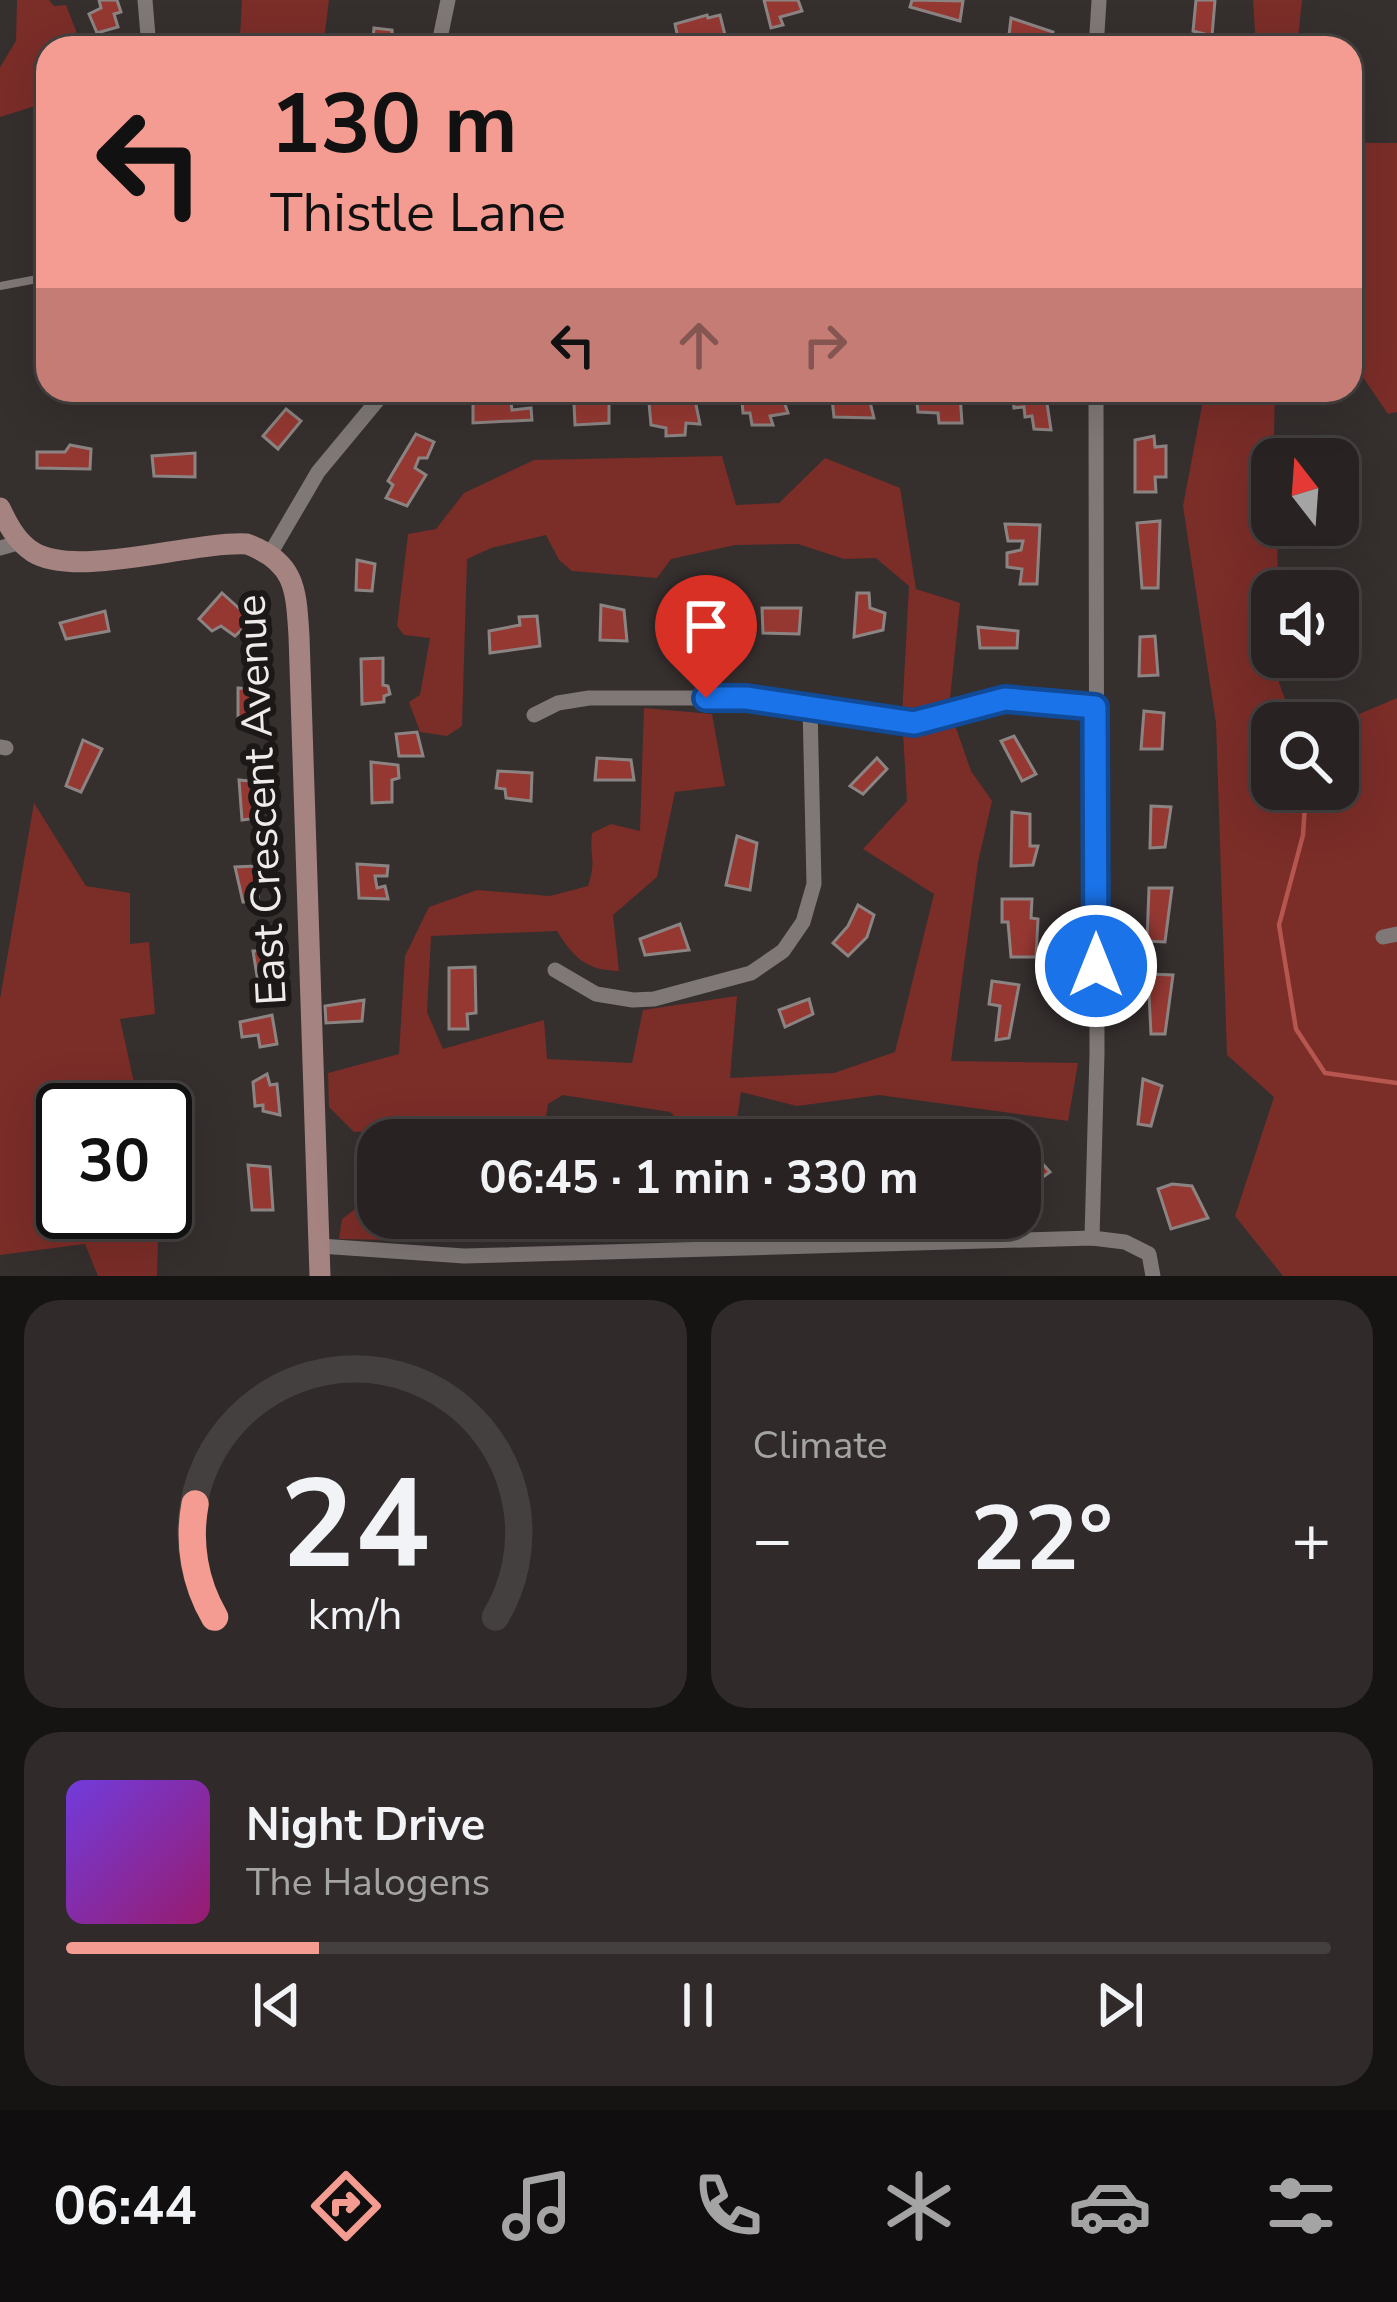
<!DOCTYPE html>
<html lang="en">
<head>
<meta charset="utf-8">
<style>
  :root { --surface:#282322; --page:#302b2a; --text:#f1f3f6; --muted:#a5a4a5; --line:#444040; --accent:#f59c92 }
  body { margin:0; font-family:"Nunito Sans",sans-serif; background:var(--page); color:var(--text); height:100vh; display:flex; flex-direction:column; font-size:45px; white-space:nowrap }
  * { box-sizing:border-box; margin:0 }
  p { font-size:39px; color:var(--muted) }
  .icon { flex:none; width:66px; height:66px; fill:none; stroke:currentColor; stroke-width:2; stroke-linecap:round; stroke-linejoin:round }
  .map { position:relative; height:1276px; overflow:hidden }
  .sheet { display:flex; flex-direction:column; gap:24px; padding:24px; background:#161313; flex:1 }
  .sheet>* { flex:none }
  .hud { position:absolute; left:36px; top:36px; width:1326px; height:366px; border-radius:36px; box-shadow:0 12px 48px #0002,0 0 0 3px var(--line); background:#f59c92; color:#111; overflow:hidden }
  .needle { width:78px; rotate:343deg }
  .buttons { position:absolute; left:1251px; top:438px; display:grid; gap:24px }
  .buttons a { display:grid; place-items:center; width:108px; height:108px; border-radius:24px; background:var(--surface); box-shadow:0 12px 48px #0002,0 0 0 3px var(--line); font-size:60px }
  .speed { position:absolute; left:36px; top:1083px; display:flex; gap:24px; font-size:60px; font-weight:700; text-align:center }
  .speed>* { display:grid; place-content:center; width:156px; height:156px; border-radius:50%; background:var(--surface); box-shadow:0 12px 48px #0002,0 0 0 3px var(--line); line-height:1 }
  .speed .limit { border:6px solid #111; border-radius:18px; background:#fff; color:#111 }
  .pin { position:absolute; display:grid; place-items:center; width:102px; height:102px; color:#fff; margin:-123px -51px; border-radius:50% 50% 50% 0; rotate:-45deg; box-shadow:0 0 12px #0007 }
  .pin .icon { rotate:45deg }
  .me { position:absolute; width:132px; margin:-66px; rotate:0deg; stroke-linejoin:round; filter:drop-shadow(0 0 9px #0008) }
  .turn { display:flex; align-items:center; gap:42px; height:252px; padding:0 36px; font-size:54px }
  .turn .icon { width:156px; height:156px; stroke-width:2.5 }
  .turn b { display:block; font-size:84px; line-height:102px }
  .lanes { display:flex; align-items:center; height:114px; padding:0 36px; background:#0003; justify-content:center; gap:60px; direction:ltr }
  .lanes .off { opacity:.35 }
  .big { font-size:90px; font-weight:700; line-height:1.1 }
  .sheet .card { flex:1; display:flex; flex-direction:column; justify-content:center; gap:18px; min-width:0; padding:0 42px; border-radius:36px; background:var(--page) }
  .sheet .dial { align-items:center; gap:0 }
  .dial svg { height:312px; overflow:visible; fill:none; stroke:var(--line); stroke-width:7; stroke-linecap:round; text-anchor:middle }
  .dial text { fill:var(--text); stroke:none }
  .song { display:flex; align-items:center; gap:36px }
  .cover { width:144px; height:144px; border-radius:18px; background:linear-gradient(135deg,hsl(260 70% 55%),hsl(320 70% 35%)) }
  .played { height:12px; border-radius:6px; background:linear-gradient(90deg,var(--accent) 20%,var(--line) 20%) }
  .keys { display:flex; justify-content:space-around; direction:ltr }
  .heat { display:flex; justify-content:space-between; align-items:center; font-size:66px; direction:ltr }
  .sheet .tiles { flex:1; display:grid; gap:24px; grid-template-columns:1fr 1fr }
  .card:last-child { grid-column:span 2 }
  .trip { position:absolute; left:357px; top:1119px; width:684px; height:120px; border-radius:36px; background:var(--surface); box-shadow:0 12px 48px #0002,0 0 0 3px var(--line); font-weight:700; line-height:120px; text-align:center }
  .menu { display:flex; height:192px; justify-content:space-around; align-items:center; background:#100e0e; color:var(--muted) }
  .menu .icon { width:84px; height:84px }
  .menu .current { color:var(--accent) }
  .menu b { font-size:54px; color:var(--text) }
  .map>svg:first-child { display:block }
  .green { fill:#7b2d28 }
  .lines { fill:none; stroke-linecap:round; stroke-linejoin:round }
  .stream { stroke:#b7564f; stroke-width:4.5 }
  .building { fill:#953832; stroke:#8b8483; stroke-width:3 }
  .lane { stroke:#7f7877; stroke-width:8 }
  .street { stroke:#7f7877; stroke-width:15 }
  .secondary { stroke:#a48380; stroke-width:21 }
  .route-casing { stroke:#114b97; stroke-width:30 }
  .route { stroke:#1a73e8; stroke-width:21 }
  .labels { text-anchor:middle; stroke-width:12; stroke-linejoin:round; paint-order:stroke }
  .street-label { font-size:42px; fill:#efebea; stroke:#1b1817 }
</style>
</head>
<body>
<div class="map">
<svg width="1397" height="1276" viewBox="0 0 1397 1276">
  <rect width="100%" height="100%" fill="#352f2e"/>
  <g class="green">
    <path d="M 17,0 L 49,0 L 54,6 L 66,5 L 80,41 L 140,38 L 138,48 L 48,48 L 48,102 L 0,117 L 0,67 L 16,41 Z"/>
    <path d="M 242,0 L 329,0 L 323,48 L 235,48 L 240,36 Z"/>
    <path d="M 1253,0 L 1302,0 L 1297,48 L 1256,48 Z"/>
    <path d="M 1359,143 L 1397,143 L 1397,412 L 1388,414 L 1358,370 Z"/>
    <path d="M 1205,390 L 1275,390 L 1272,525 L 1277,525 L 1278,591 L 1272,591 L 1272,657 L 1278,657 L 1279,683 L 1294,723 L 1272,723 L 1272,789 L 1338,789 L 1338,723 L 1397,698 L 1397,1276 L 1283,1276 L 1235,1216 L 1274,1097 L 1227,1055 L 1216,723 L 1183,506 Z"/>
    <path d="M 722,456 L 736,505 L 779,503 L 825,458 L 900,488 L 916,589 L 960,603 L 949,708 L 971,771 L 992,801 L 978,862 L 951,1061 L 1078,1063 L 1068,1121 L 879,1095 L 797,1106 L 741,1092 L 734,1140 L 700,1140 L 670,1112 L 563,1095 L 548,1104 L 545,1124 L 517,1140 L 508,1132 L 492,1140 L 386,1140 L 382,1131 L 354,1132 L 329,1107 L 328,1073 L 399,1054 L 405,956 L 429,907 L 477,890 L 550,896 L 588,886 C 597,860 589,857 592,833 L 611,824 L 640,831 L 644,708 L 712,714 L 725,786 L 675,792 L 657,877 L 613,915 L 619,971 C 586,970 574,958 557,931 L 431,936 L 427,1012 L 443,1049 L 544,1020 L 547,1059 L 632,1063 L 643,1010 L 737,996 L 730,1078 L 834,1073 L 895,1052 L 934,894 L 863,849 L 907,801 L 902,716 L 909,586 L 876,558 L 844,559 L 798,544 L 735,545 L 671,559 L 657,578 L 572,571 L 559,560 L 546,535 L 491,548 L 467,559 L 462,726 L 447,736 L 420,732 L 409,702 L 420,695 L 430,638 L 404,635 L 397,626 L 408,534 L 436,529 L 464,493 L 534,460 Z"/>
    <path d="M 34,803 L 86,886 L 130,893 L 130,944 L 149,942 L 155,1014 L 120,1019 L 140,1110 L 63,1110 L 63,1212 L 159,1212 L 157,1276 L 98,1276 L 85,1244 L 0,1255 L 0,999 Z"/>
    <path d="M 378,1204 L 378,1218 L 444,1218 L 449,1241 L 339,1239 L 342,1219 L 359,1206 Z"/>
  </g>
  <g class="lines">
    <path class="stream" d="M 1306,789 L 1303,835 L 1279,925 L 1296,1029 L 1325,1073 L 1397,1083"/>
  </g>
  <g class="building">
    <path d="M 99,0 L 117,0 L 121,12 L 114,14 L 118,27 L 97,33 L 89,14 L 101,8 Z"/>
    <path d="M 764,0 L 798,0 L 802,11 L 780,17 L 783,25 L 771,28 Z"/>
    <path d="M 912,0 L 963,1 L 960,21 L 910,7 Z"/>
    <path d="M 1196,0 L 1215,0 L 1212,36 L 1193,31 Z"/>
    <path d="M 707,15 L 708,18 L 720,15 L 726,39 L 710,44 L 709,40 L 697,41 L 690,42 L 692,48 L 680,48 L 675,24 Z"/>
    <path d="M 1011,18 L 1053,32 L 1049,47 L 1009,35 Z"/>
    <path d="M 374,28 L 392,30 L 393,48 L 372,48 Z"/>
    <path d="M 618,36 L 633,36 L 636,48 L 591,48 L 590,42 Z"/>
    <path d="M 741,390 L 781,393 L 788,413 L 770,416 L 773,425 L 752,425 L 750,413 L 743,413 Z"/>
    <path d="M 831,390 L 867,390 L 874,418 L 834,417 Z"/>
    <path d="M 1045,390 L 1051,430 L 1034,429 L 1032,416 L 1025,417 L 1024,407 L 1014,408 L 1012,393 Z"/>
    <path d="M 473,395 L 510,395 L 512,410 L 531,408 L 532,420 L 473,423 Z"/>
    <path d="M 916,395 L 960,395 L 962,423 L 939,423 L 938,413 L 918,412 Z"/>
    <path d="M 695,400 L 700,424 L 686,423 L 685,435 L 666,436 L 666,428 L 651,425 L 649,403 Z"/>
    <path d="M 609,401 L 609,423 L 575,425 L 574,403 Z"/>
    <path d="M 286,409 L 301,421 L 278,449 L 263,436 Z"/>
    <path d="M 416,434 L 434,442 L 427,458 L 419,458 L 415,468 L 426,475 L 407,506 L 386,498 L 393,485 L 388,481 Z"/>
    <path d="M 1154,436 L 1155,447 L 1166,446 L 1166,477 L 1155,477 L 1156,492 L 1135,492 L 1135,440 Z"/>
    <path d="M 70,445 L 91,449 L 90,469 L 37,468 L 37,452 L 65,452 Z"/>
    <path d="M 195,453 L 195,477 L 154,476 L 152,456 Z"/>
    <path d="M 1160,521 L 1158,588 L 1142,588 L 1137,523 Z"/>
    <path d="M 1005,524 L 1040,525 L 1037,584 L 1020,584 L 1022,569 L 1007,567 L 1007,553 L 1021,550 L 1023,541 L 1008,541 Z"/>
    <path d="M 357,560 L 375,564 L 372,591 L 356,590 Z"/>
    <path d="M 222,593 L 252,620 L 235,636 L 221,626 L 212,631 L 199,619 Z"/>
    <path d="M 857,593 L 869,593 L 870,608 L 885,613 L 883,630 L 854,637 Z"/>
    <path d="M 601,605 L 624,610 L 627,641 L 600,640 Z"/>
    <path d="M 762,608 L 801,608 L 799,634 L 763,633 Z"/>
    <path d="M 105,611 L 109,631 L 66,639 L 60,623 Z"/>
    <path d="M 713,613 L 715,636 L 681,635 L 678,617 Z"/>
    <path d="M 537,616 L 540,646 L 490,653 L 489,631 L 520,625 L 519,617 Z"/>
    <path d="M 978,627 L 1018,631 L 1017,648 L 980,648 Z"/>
    <path d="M 1155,636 L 1158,675 L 1139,676 L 1140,637 Z"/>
    <path d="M 383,658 L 383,685 L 388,686 L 390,694 L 384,696 L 384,702 L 362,704 L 361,659 Z"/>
    <path d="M 238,688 L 257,689 L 256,716 L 238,717 Z"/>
    <path d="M 1144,711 L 1164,713 L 1162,749 L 1141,749 Z"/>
    <path d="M 417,732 L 423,756 L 399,756 L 396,734 Z"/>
    <path d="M 1014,736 L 1036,774 L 1022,781 L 1001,741 Z"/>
    <path d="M 83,740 L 102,749 L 81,792 L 66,786 Z"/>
    <path d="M 597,758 L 631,760 L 634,780 L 595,780 Z"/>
    <path d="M 877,758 L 887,769 L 863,794 L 850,786 Z"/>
    <path d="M 371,762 L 398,765 L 399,778 L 392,780 L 392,802 L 372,803 Z"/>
    <path d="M 498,771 L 532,773 L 531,801 L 506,798 L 505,789 L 496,788 Z"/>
    <path d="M 239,780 L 261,782 L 258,818 L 242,820 Z"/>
    <path d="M 1151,806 L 1171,807 L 1165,847 L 1150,848 Z"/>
    <path d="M 1012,812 L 1030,814 L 1030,846 L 1038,846 L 1033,865 L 1011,866 Z"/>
    <path d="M 737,836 L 757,843 L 750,890 L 726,885 Z"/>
    <path d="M 357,864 L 388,866 L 387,876 L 375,876 L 377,888 L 385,886 L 388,899 L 359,898 Z"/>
    <path d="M 255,866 L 259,902 L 243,902 L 235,867 Z"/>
    <path d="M 1149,888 L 1172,888 L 1165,942 L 1147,941 Z"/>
    <path d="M 1002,899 L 1032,899 L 1031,918 L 1038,919 L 1036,957 L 1011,957 L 1008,922 L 1002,922 Z"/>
    <path d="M 858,905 L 874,915 L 867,937 L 848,956 L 833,943 L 848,926 Z"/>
    <path d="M 680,924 L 689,950 L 645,955 L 640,939 Z"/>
    <path d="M 253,951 L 271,951 L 271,979 L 258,982 Z"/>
    <path d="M 475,967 L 476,1013 L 467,1014 L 468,1029 L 449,1029 L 449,968 Z"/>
    <path d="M 1148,974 L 1173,975 L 1165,1034 L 1151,1034 Z"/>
    <path d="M 992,981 L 1019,985 L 1009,1038 L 996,1040 L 1000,1006 L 989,1004 Z"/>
    <path d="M 809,999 L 813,1014 L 785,1027 L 779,1010 Z"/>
    <path d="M 364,1000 L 362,1021 L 326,1023 L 325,1006 Z"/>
    <path d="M 272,1015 L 277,1044 L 260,1047 L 258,1035 L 242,1037 L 240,1022 Z"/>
    <path d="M 267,1074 L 270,1085 L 277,1084 L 280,1115 L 263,1111 L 263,1105 L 255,1106 L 253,1082 Z"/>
    <path d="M 1143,1079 L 1162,1086 L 1151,1126 L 1138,1124 Z"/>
    <path d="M 378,1141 L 378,1201 L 372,1202 L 358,1146 Z"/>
    <path d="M 1033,1153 L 1050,1172 L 1020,1193 L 1020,1166 Z"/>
    <path d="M 248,1165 L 270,1167 L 273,1210 L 252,1210 Z"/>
    <path d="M 1172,1184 L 1192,1186 L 1208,1218 L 1171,1229 L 1158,1189 Z"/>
  </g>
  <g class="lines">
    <path class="lane" d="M 0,286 L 48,277"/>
    <g class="street">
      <path d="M 145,0 L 149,48"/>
      <path d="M 438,48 L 448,0"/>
      <path d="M 1096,48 L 1099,1"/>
      <path d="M 0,548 L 21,542"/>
      <path d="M 270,554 L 318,472 L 386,390"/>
      <path d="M 534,715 L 558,703 L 589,698 L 746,698 L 914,723 L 1005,699 L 1095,707"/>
      <path d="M 0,747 L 6,748"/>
      <path d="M 1383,937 L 1397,934"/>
      <path d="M 555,970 L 596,994 L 633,1000 L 654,999 L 751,973 L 783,951 L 803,922 L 814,884 L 810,706"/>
      <path d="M 1092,1238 L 1097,1053 L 1096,390"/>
      <path d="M 320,1246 L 464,1256 L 1092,1238 L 1125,1242 L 1149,1254 L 1153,1276"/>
    </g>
    <path class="secondary" d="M 0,508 C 8,525 17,542 33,552 C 77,579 192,541 247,544 C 296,562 296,590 299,636 L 320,1276"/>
  </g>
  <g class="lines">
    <defs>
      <path id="route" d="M 706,698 L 746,698 L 914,723 L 1005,699 L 1095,707 L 1096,966"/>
    </defs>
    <use href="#route" class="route-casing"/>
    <use href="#route" class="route"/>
  </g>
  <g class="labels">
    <g class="street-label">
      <text transform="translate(260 800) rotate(-93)" y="15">East Crescent Avenue</text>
    </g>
  </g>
</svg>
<div class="buttons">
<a><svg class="needle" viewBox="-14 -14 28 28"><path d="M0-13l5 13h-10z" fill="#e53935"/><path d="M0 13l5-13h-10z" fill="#a5a4a5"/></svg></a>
<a><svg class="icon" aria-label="sound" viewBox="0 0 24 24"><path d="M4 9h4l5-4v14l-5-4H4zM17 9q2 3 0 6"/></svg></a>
<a><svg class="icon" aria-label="search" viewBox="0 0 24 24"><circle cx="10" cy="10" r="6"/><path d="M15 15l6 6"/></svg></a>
</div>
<div class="speed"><div class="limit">30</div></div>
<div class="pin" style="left:706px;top:698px;background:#d93025"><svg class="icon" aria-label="arrive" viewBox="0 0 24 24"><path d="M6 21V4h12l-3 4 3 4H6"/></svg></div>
<svg class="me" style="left:1096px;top:966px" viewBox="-20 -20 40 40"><circle r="17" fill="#1a73e8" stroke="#fff" stroke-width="3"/><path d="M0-11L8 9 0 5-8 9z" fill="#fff"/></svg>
<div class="trip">06:45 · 1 min · 330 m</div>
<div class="hud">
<div class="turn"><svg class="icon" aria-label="left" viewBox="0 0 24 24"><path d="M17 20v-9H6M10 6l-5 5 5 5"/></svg><div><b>130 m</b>Thistle Lane</div></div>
<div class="lanes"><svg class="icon" aria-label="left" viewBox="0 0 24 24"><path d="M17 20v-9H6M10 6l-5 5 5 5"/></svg><svg class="icon off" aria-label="ahead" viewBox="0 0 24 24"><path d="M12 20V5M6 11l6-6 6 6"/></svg><svg class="icon off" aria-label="right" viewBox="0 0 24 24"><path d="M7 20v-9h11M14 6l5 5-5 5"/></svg></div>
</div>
</div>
<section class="sheet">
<div class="tiles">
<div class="card dial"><svg viewBox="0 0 100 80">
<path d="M14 69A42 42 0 1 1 86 69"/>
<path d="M14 69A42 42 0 0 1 9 40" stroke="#f59c92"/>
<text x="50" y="56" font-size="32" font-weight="700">24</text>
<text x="50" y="72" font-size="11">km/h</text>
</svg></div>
<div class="card"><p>Climate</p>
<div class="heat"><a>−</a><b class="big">22°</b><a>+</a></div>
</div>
<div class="card">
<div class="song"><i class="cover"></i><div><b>Night Drive</b><p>The Halogens</p></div></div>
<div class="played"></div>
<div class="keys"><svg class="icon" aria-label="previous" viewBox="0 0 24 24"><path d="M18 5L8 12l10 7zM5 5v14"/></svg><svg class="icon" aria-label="pause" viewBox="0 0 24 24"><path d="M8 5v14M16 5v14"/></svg><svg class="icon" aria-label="next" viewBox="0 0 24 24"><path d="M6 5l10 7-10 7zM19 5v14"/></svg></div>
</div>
</div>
</section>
<nav class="menu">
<b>06:44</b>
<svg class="icon current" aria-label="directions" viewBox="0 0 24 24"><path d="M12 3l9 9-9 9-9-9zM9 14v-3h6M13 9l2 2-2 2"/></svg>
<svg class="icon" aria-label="music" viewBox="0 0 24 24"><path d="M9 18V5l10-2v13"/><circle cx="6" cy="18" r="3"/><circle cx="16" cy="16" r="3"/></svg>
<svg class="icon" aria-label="phone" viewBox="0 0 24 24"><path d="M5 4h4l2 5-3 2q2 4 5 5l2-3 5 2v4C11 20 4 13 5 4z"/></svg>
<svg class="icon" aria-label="climate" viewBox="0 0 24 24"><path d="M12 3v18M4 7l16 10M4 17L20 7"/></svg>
<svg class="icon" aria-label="car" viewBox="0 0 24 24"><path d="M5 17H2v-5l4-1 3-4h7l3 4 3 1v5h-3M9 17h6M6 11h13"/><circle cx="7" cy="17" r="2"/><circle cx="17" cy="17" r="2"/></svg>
<svg class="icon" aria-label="filters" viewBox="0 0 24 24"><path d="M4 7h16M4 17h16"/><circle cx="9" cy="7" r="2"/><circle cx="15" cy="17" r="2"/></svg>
</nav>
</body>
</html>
